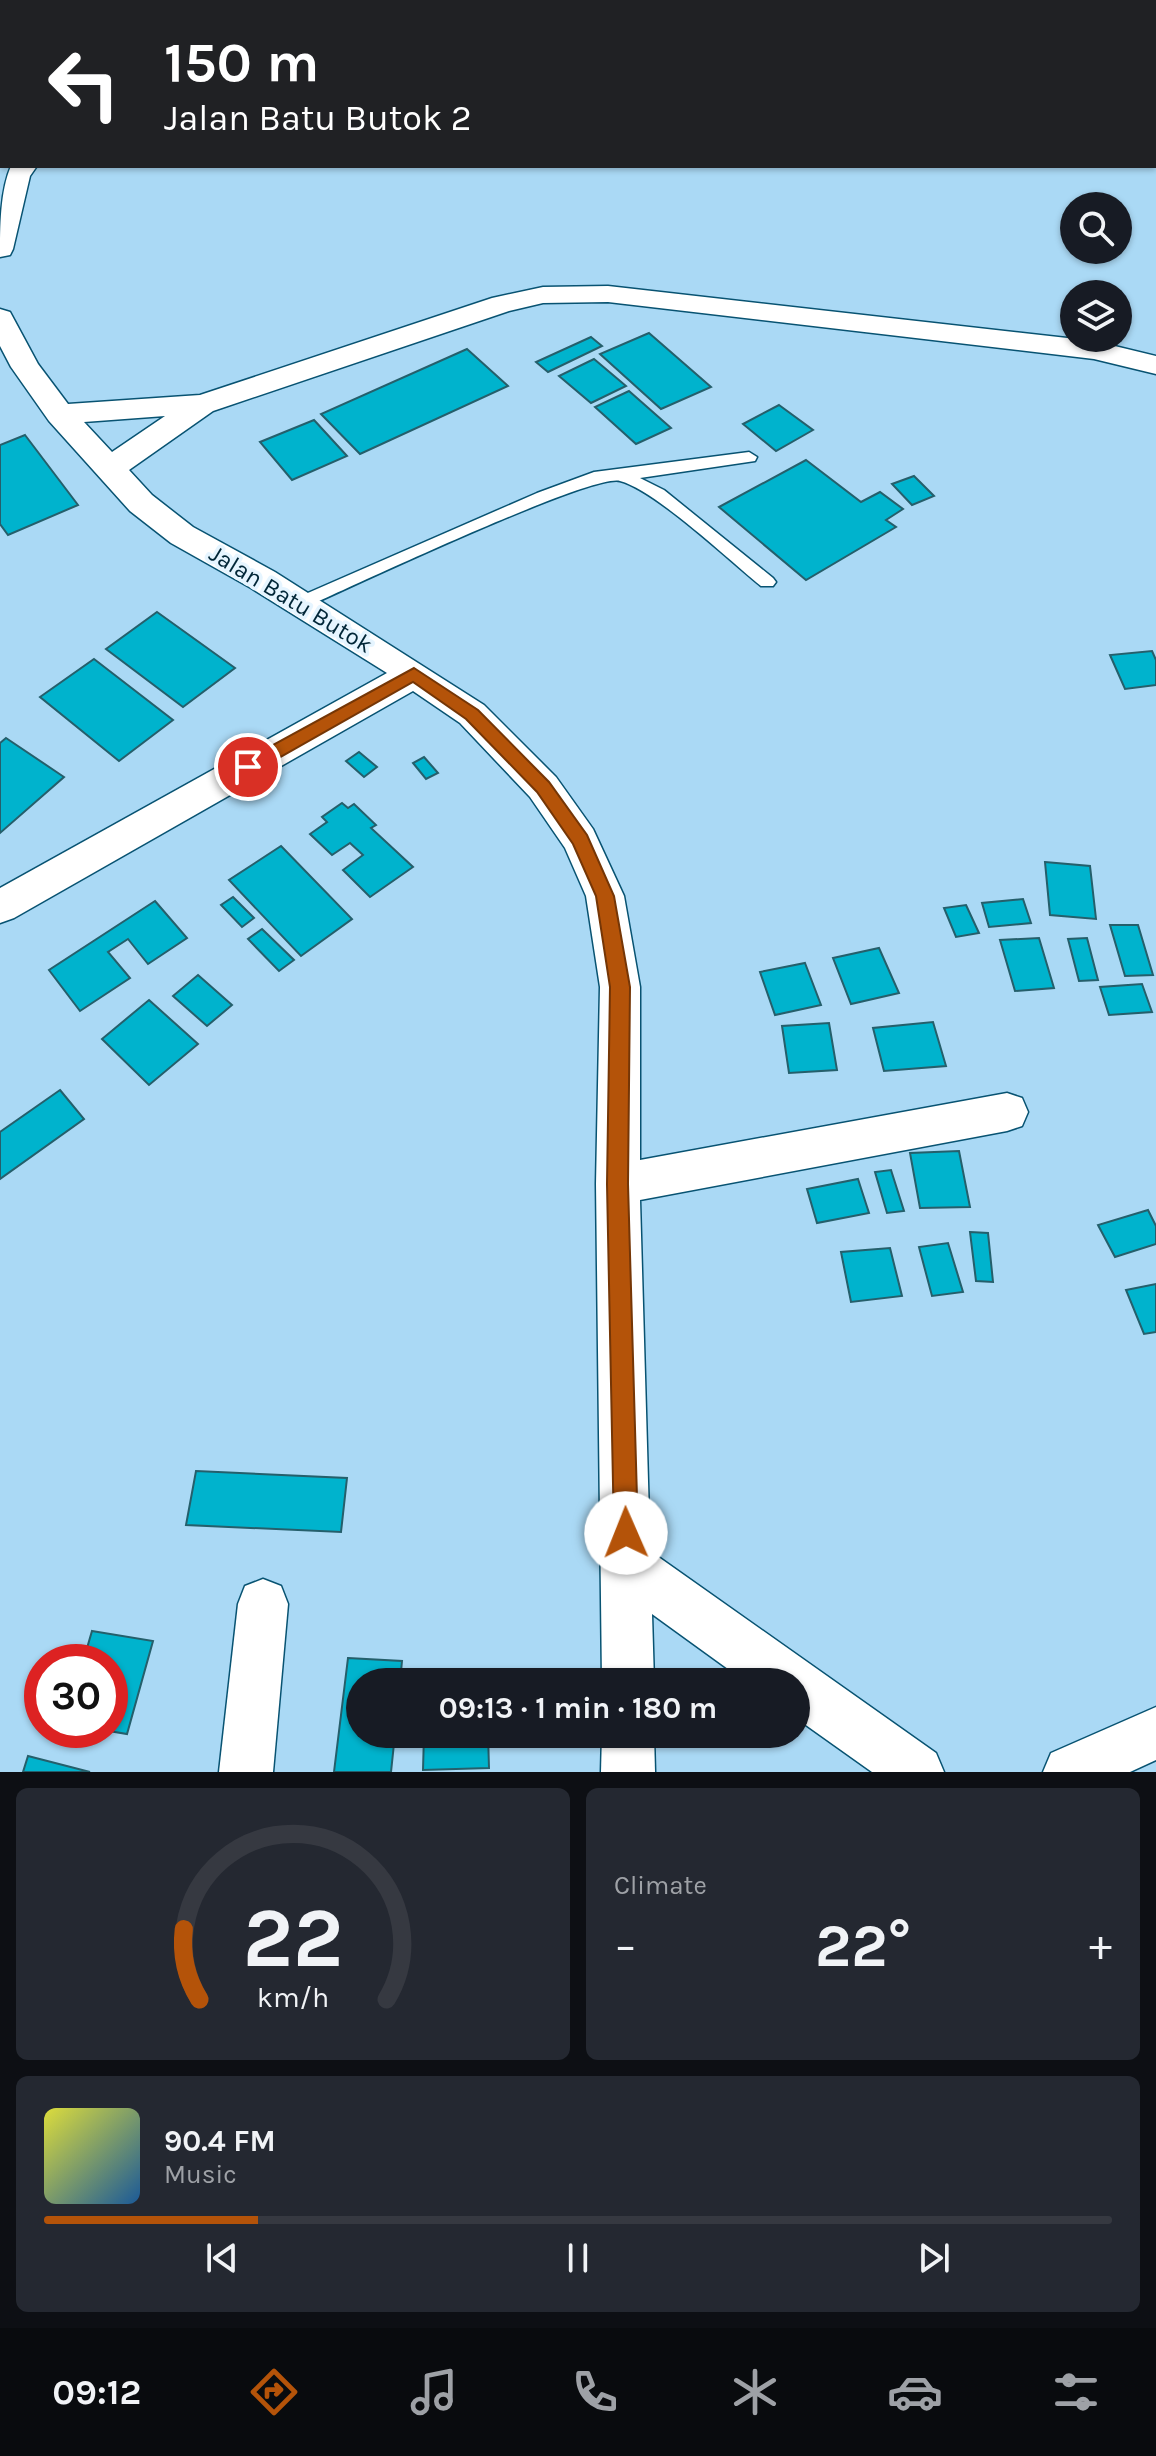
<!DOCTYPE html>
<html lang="en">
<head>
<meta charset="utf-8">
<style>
  :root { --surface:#171b24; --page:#242831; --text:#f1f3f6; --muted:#9ea1a6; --line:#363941; --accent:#b45309 }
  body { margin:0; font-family:Karla,sans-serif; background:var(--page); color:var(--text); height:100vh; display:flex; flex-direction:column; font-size:30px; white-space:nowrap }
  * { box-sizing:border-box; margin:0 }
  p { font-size:26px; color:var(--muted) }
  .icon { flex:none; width:44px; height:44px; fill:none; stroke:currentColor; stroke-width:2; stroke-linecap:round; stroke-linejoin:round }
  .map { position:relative; height:1772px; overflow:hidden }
  .details { display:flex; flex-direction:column; gap:16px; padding:16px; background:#0d0f14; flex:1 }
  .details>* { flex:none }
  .banner { position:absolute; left:0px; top:0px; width:1156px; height:168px; box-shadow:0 2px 6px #0004; background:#202124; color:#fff; overflow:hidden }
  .buttons { position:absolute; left:1060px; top:192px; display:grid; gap:16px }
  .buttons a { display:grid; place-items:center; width:72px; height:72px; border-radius:50%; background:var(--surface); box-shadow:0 2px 6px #0004; font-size:40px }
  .speed { position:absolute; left:24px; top:1644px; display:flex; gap:16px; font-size:40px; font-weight:700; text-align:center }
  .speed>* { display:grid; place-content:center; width:104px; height:104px; border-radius:50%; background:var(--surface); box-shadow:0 2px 6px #0004; line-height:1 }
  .speed .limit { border:12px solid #d22; background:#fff; color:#111 }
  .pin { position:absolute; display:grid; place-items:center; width:68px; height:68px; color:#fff; margin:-34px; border:4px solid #fff; border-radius:50%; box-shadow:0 2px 8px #0007 }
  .me { position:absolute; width:88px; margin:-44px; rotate:359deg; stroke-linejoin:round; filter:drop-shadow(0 0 6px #0008) }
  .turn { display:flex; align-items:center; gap:28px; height:168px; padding:0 32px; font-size:36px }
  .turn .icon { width:104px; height:104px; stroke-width:2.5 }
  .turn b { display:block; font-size:56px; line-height:68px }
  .big { font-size:60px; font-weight:700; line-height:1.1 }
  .details .card { flex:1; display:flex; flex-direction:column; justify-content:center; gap:12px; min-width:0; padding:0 28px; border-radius:12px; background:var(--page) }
  .details .dial { align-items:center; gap:0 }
  .dial svg { height:208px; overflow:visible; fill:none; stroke:var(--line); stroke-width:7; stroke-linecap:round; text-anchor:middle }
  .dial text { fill:var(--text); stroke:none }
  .song { display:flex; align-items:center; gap:24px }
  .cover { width:96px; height:96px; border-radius:12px; background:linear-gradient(135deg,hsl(60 70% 55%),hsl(210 70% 35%)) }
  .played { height:8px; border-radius:4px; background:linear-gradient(90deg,var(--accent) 20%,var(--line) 20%) }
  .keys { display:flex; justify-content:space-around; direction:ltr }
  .heat { display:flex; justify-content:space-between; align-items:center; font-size:44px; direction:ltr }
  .details .tiles { flex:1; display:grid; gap:16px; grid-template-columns:1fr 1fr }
  .card:last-child { grid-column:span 2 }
  .trip { position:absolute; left:346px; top:1668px; width:464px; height:80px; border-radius:40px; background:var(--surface); box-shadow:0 2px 6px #0004; font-weight:700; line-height:80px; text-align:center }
  .dock { display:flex; height:128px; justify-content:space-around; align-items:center; background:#090b0e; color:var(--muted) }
  .dock .icon { width:56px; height:56px }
  .dock .on { color:var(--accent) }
  .dock b { font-size:36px; color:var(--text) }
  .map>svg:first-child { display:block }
  .building { fill:#00b3cd; stroke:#255f6b; stroke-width:2 }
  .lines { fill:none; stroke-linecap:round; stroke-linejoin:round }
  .service-casing { stroke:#085372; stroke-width:3 }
  .minor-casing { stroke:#085372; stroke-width:3 }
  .service { fill:#fff; fill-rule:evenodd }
  .minor { fill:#fff; fill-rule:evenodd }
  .route { fill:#b45309; stroke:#753606; stroke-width:2 }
  .labels { text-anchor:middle; stroke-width:7; stroke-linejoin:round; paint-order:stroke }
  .street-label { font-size:24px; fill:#012637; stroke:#e6f5ff }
</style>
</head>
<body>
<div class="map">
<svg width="1156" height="1772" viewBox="0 0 1156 1772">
  <rect width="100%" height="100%" fill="#aad9f5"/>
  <g class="building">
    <path d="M 649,333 L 711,387 L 661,409 L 600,354 Z"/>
    <path d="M 591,337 L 602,346 L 548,372 L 536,362 Z"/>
    <path d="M 467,349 L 508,386 L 360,454 L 321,414 Z"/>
    <path d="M 594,359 L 626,386 L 591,403 L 559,376 Z"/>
    <path d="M 629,391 L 671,428 L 636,444 L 595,407 Z"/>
    <path d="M 779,405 L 813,430 L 776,451 L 743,424 Z"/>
    <path d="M 314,420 L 347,456 L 292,480 L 260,442 Z"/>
    <path d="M 25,435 L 78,505 L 8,535 L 0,524 L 0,445 Z"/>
    <path d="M 806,460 L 861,502 L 880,492 L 903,509 L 886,520 L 896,527 L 806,580 L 719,507 Z"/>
    <path d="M 914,476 L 934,496 L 912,505 L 892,484 Z"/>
    <path d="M 157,612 L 235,668 L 183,707 L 106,649 Z"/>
    <path d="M 1152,651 L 1156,660 L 1156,685 L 1125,689 L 1110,655 Z"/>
    <path d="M 94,659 L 173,720 L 119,761 L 40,697 Z"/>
    <path d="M 6,738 L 64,777 L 0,833 L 0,743 Z"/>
    <path d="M 359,752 L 377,767 L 364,777 L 346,761 Z"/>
    <path d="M 424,757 L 438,773 L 426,779 L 413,763 Z"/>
    <path d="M 342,803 L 348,808 L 354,804 L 376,825 L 371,828 L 413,867 L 370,897 L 343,870 L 363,855 L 350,843 L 332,855 L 310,834 L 327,822 L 322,817 Z"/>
    <path d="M 281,846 L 352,919 L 301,956 L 229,880 Z"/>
    <path d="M 1045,862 L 1090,866 L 1096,919 L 1050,915 Z"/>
    <path d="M 233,897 L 254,918 L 242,927 L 221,905 Z"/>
    <path d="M 1023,899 L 1031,923 L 989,927 L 982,903 Z"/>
    <path d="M 155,901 L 187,938 L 148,964 L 128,939 L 108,952 L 130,978 L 80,1011 L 49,970 Z"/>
    <path d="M 966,905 L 979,933 L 956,937 L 944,908 Z"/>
    <path d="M 1110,925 L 1138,925 L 1153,975 L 1125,976 Z"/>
    <path d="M 262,929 L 294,960 L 279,971 L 248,939 Z"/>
    <path d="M 1039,938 L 1054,988 L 1015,991 L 1000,940 Z"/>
    <path d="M 1087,938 L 1098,980 L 1079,981 L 1068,939 Z"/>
    <path d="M 879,948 L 899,993 L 851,1004 L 833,958 Z"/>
    <path d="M 805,963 L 821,1005 L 775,1015 L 760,972 Z"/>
    <path d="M 198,975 L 232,1005 L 207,1026 L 173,996 Z"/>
    <path d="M 1142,984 L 1152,1012 L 1109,1015 L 1100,987 Z"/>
    <path d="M 149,1000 L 198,1044 L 149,1085 L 102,1039 Z"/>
    <path d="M 933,1022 L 946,1066 L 884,1071 L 873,1028 Z"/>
    <path d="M 829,1023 L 837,1070 L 789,1073 L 782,1026 Z"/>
    <path d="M 60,1090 L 84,1119 L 0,1179 L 0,1132 Z"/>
    <path d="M 959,1151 L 970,1207 L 920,1208 L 910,1153 Z"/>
    <path d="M 891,1170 L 904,1211 L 887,1213 L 875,1172 Z"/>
    <path d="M 858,1179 L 869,1213 L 817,1223 L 807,1189 Z"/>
    <path d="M 1148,1210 L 1156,1226 L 1156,1244 L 1115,1257 L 1098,1225 Z"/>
    <path d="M 970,1232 L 988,1233 L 993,1282 L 976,1281 Z"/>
    <path d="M 948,1243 L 963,1292 L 932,1296 L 919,1247 Z"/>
    <path d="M 890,1248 L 902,1296 L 851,1302 L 841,1252 Z"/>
    <path d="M 1156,1284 L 1156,1332 L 1144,1334 L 1126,1290 Z"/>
    <path d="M 196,1471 L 347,1478 L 341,1532 L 186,1525 Z"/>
    <path d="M 92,1631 L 153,1641 L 127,1734 L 103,1730 L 110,1730 L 110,1662 L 83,1662 Z"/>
    <path d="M 348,1658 L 402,1661 L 400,1682 L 360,1682 L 360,1734 L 395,1734 L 391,1772 L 334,1772 Z"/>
    <path d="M 424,1734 L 488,1734 L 489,1768 L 423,1770 Z"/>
    <path d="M 28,1756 L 90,1772 L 23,1772 Z"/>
  </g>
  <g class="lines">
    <defs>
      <g id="service">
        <rect x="425" y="0" width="12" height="2"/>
        <path d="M 520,0 L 534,0 L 519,2 Z"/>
        <path d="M 749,452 L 757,457 L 755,461 L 640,478 L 664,490 L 773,578 L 776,582 L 773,586 L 761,586 C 730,561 655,490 620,481 C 592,473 349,588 306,607 L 294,607 L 291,603 L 294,599 L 537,493 L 594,472 Z"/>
      </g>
      <g id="minor">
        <rect x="0" y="14" width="2" height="14"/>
        <path d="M 11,166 L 37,166 L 30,176 L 13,249 L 10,255 L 0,257 C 0,228 0,191 11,166 Z"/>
        <path d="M 608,286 L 1094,341 L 1156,356 L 1156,374 L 1094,359 L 608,302 L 543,303 L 509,311 L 213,411 L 129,470 L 152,495 L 193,527 L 275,572 L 484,705 L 556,777 L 593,829 L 624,896 L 640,987 L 640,1160 L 1007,1093 L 1022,1098 L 1028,1112 L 1022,1126 L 1007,1131 L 640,1200 L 650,1551 L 936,1753 L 944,1772 L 872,1772 L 796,1718 L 796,1682 L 746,1682 L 652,1614 L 654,1682 L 602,1682 L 596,1184 L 600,987 L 586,896 L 565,848 L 530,797 L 460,723 L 413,691 L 14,918 L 0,923 L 0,888 L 387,673 L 251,588 L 171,543 L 130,511 L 49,421 L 11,367 L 0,346 L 0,309 L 10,312 L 38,364 L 68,404 L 200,395 L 492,298 L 543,287 ZM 165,416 L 112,452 L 84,422 Z"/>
        <path d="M 263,1579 L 281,1586 L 288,1604 L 273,1772 L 219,1772 L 238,1604 L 245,1586 Z"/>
        <path d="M 1156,1707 L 1156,1760 L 1130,1772 L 1043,1772 L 1051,1753 Z"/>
        <path d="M 602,1734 L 654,1734 L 655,1772 L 601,1772 Z"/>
      </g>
    </defs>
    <use href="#service" class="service-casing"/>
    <use href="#minor" class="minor-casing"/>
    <use href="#service" class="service"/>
    <use href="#minor" class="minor"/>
  </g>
  <path class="route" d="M 414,668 L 478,710 L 549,782 L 587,835 L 614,896 L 630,987 L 628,1184 L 638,1533 L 634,1542 L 626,1545 L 618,1542 L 614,1533 L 607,1184 L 610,987 L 596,896 L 573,844 L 537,792 L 466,719 L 413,682 L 254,772 L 242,772 L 240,767 L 242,762 Z"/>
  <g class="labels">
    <g class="street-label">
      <text transform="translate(291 599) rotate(31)" y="8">Jalan Batu Butok</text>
    </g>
  </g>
</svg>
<div class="buttons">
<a><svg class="icon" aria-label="search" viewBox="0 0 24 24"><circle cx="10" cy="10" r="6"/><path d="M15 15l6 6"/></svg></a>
<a><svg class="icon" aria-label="layers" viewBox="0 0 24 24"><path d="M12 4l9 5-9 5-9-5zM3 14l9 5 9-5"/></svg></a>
</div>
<div class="speed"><div class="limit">30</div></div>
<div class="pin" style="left:248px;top:767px;background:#d93025"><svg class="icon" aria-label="arrive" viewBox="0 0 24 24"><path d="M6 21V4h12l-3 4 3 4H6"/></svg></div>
<svg class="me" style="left:626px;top:1533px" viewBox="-20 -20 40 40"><circle r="19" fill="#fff"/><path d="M0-13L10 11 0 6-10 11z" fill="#b45309"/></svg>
<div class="trip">09:13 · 1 min · 180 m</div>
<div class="banner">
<div class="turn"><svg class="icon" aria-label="left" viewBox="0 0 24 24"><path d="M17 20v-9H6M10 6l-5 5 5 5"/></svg><div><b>150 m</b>Jalan Batu Butok 2</div></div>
</div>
</div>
<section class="details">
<div class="tiles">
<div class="card dial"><svg viewBox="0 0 100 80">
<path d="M14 69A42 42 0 1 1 86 69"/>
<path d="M14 69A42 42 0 0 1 8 42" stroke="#b45309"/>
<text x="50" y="56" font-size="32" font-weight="700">22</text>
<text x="50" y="72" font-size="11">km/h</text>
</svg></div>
<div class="card"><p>Climate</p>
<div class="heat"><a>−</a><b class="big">22°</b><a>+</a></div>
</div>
<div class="card">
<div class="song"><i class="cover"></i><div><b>90.4 FM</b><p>Music</p></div></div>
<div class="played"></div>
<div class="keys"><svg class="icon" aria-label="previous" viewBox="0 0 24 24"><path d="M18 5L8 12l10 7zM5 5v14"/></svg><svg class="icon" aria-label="pause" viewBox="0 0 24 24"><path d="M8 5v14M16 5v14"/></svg><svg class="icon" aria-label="next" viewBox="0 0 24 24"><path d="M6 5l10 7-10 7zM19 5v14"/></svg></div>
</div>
</div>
</section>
<nav class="dock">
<b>09:12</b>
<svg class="icon on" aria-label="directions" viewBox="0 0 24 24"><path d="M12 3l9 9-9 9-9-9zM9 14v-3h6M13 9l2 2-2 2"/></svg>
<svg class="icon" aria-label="music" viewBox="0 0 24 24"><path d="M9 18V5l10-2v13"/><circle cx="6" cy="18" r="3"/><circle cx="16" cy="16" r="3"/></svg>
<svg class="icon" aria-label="phone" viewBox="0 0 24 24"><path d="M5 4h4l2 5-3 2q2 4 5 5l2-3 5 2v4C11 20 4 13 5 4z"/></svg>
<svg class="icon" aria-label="climate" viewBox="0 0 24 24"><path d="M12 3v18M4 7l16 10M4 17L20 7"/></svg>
<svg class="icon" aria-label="car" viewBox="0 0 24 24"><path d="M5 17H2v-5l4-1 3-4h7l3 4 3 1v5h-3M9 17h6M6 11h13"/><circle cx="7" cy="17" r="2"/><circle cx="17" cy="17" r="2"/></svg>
<svg class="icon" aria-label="filters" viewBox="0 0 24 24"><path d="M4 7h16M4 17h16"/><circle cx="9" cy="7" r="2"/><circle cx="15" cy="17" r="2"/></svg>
</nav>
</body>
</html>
